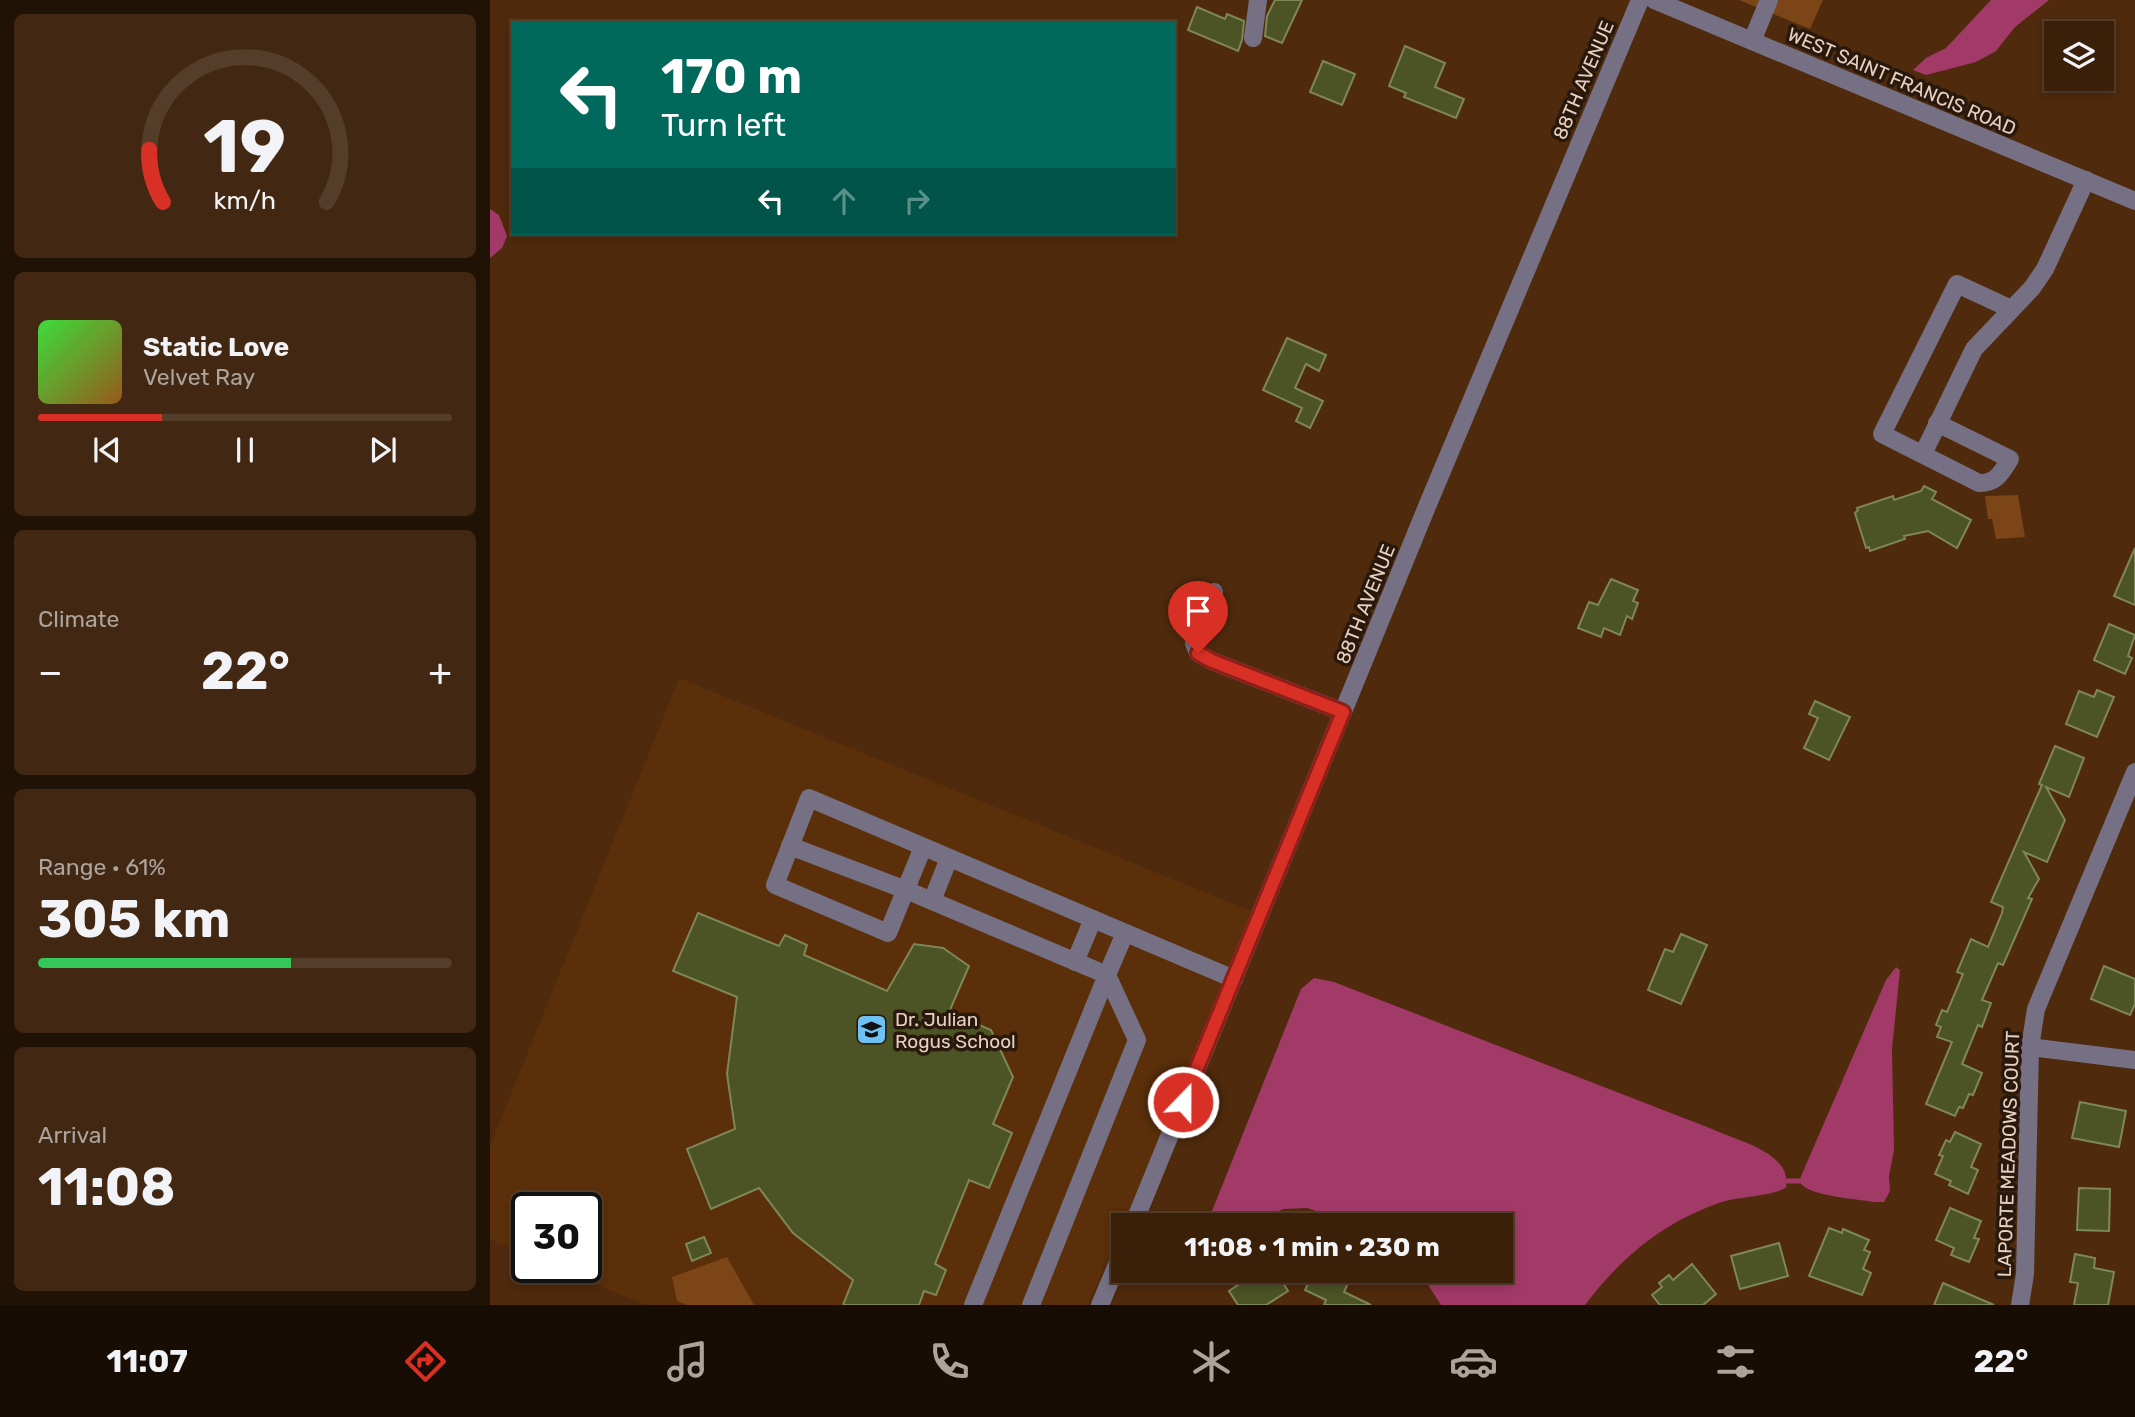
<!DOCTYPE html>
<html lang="en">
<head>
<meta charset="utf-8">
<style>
  :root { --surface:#3b2009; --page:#422812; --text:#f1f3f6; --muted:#aca39c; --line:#543e2a; --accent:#d93025 }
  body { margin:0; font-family:Rubik,sans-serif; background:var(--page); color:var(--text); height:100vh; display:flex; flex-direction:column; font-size:26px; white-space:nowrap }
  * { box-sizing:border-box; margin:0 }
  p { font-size:23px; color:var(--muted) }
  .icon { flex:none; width:38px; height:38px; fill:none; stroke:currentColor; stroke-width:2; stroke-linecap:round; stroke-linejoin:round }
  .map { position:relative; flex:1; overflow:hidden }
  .details { display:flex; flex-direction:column; gap:14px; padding:14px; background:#201205; width:490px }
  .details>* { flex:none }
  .hud { position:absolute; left:21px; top:21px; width:665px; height:214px; border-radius:0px; box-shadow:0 4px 10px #0003,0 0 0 2px var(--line); background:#00695c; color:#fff; overflow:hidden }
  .tools { position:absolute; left:1554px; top:21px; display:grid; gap:14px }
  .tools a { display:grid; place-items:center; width:70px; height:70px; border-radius:0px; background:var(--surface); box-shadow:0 4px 10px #0003,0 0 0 2px var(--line); font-size:35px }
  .speed { position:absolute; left:21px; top:1192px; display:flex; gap:14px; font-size:35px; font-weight:700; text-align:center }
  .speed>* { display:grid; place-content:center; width:91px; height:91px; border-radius:50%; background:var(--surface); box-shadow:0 4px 10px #0003,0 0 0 2px var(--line); line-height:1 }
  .speed .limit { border:4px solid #111; border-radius:10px; background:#fff; color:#111 }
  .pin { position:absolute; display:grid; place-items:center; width:60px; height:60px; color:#fff; margin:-72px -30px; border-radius:50% 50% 50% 0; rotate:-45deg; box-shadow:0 0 7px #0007 }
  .pin .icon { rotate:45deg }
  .me { position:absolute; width:77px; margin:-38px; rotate:22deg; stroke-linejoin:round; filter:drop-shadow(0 0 5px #0008) }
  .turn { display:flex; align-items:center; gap:24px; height:147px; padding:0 35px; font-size:32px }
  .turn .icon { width:91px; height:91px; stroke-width:2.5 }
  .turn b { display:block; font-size:49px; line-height:60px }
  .lanes { display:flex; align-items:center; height:66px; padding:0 35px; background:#0003; justify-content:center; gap:35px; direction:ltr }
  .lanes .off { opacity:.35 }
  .big { font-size:52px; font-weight:700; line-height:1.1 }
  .details .widget { flex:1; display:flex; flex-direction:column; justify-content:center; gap:10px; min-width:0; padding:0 24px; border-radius:10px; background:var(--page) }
  .details .dial { align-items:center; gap:0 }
  .dial svg { height:182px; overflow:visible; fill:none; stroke:var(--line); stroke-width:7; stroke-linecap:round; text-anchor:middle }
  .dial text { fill:var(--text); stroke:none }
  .song { display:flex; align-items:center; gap:21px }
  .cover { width:84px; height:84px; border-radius:10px; background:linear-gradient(135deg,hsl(120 70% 55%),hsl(30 70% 35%)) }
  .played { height:7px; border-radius:4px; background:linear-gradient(90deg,var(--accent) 30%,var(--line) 30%) }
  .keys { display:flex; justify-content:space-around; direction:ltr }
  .heat { display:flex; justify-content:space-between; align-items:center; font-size:38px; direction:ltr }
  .charge { height:10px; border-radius:5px; background:linear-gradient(90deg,#34c759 61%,var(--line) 0) }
  .trip { position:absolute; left:621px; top:1213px; width:402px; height:70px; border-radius:0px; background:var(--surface); box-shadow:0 4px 10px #0003,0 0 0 2px var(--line); font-weight:700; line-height:70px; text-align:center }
  .menu { display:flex; height:112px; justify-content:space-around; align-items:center; background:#180d04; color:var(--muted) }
  .menu .icon { width:49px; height:49px }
  .menu .current { color:var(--accent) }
  .menu b { font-size:32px; color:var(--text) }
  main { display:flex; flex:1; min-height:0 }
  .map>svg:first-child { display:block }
  .built { fill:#5a2f0a }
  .green { fill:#7b4517 }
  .water { fill:#a23a67 }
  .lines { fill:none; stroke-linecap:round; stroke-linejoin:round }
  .stream { stroke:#a23a67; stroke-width:5 }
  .building { fill:#4c5324; stroke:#7f8757; stroke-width:2 }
  .minor { stroke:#757084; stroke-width:18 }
  .route-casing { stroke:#8d1f18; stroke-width:18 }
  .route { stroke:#d93025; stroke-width:12 }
  .labels { text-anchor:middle; stroke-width:7; stroke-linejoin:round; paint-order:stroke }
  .street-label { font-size:19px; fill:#e8d0c0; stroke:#29180c }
  .poi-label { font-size:19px; fill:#e8d0c0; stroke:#29180c; text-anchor:start }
</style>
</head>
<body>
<main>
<section class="details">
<div class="widget dial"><svg viewBox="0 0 100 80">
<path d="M14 69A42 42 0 1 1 86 69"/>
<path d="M14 69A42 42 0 0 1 8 46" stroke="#d93025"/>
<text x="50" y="56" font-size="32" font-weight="700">19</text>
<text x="50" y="72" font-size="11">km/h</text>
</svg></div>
<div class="widget">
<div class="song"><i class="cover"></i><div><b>Static Love</b><p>Velvet Ray</p></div></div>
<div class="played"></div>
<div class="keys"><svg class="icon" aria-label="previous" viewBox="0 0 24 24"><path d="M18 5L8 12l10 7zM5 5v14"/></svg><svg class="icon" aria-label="pause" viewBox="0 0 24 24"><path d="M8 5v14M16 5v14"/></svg><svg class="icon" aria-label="next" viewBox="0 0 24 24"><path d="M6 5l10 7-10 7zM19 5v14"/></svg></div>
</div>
<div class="widget"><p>Climate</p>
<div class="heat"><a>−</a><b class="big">22°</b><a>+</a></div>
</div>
<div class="widget"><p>Range · 61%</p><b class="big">305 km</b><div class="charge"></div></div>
<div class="widget"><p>Arrival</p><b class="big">11:08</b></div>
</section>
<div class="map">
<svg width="1645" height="1305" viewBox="0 0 1645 1305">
  <rect width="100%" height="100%" fill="#4f2a0c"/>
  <path class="built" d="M 189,678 L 766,913 L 598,1305 L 155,1305 L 66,1267 L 96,1267 L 96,1208 L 37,1208 L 37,1255 L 0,1239 L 0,1146 Z"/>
  <g class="green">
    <path d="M 1249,0 L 1333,0 L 1320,29 Z"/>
    <path d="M 1528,495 L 1535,537 L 1506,539 L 1502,519 L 1498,519 L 1495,496 Z"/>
    <path d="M 237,1257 L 264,1305 L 197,1305 L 187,1301 L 182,1277 Z"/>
  </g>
  <g class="water">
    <path d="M 1501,0 L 1559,0 L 1525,27 L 1506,51 L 1486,62 L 1436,75 L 1423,70 L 1436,58 L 1456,48 Z"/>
    <path d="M 0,209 L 9,215 L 17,236 L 12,248 L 0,258 Z"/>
    <path d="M 1406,967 L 1410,970 L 1402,1049 L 1404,1150 L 1399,1176 L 1400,1191 L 1394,1202 L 1384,1202 C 1367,1199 1315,1196 1309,1181 L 1396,980 Z"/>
    <path d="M 824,978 L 844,982 L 1222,1129 C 1247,1141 1302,1152 1296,1187 C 1288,1195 1249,1197 1235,1201 C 1176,1220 1132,1256 1095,1305 L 951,1305 L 929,1271 L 1012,1270 L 1012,1225 L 869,1225 L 817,1208 L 794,1209 L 747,1225 L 713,1225 L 722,1211 L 811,989 Z"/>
  </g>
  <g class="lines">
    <path class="stream" d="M 1297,1181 L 1309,1181"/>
  </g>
  <g class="building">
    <path d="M 785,0 L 812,0 L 792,43 L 775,36 L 777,16 Z"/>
    <path d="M 707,7 L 735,19 L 737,14 L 754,21 L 752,40 L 748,51 L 698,30 Z"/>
    <path d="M 915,46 L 955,63 L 945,87 L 974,99 L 966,118 L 914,97 L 916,93 L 899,86 Z"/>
    <path d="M 833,61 L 865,74 L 852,105 L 820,92 Z"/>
    <path d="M 797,338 L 836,355 L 829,371 L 816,364 L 805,388 L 833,401 L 820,428 L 806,421 L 812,408 L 773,390 Z"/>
    <path d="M 1434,486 L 1446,492 L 1442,499 L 1481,520 L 1467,548 L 1438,531 L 1414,536 L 1415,539 L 1380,551 L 1379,547 L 1376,548 L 1365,513 L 1368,510 L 1367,508 L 1403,496 L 1404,500 L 1431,491 Z"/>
    <path d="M 1645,548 L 1645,605 L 1624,596 Z"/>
    <path d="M 1121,579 L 1148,590 L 1143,601 L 1148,603 L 1142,619 L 1137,616 L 1130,635 L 1114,628 L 1111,637 L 1088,628 L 1099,602 L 1108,605 Z"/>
    <path d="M 1619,624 L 1645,635 L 1638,656 L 1642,658 L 1635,674 L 1604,660 Z"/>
    <path d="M 1607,690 L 1624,697 L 1607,737 L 1576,724 L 1589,691 L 1604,697 Z"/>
    <path d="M 1325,701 L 1360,717 L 1339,760 L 1314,748 L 1328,718 L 1319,714 Z"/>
    <path d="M 1565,746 L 1594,758 L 1579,797 L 1556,787 L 1575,820 L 1557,862 L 1534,852 L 1549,879 L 1538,898 L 1542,899 L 1513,965 L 1508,963 L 1492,1000 L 1501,1003 L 1492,1027 L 1488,1025 L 1472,1064 L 1492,1073 L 1483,1095 L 1479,1094 L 1473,1108 L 1469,1107 L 1465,1116 L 1436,1104 L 1462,1042 L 1447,1037 L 1451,1027 L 1446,1025 L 1452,1010 L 1457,1012 L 1473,974 L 1467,972 L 1481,939 L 1498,947 L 1512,913 L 1513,907 L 1501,902 L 1552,785 L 1549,784 Z"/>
    <path d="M 208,913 L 289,946 L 295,935 L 317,945 L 314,955 L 397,991 L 424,944 L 453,948 L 479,966 L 459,1012 L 501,1030 L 523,1077 L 503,1124 L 522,1133 L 499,1188 L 479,1180 L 445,1264 L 456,1270 L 446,1295 L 434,1291 L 429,1305 L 353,1305 L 363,1280 L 303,1233 L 269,1188 L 221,1209 L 197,1149 L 245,1129 L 237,1074 L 247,997 L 183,971 Z"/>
    <path d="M 1191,934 L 1217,945 L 1191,1004 L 1158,990 L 1175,949 L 1183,952 Z"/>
    <path d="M 1614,966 L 1645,979 L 1645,1004 L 1640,1015 L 1601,999 Z"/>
    <path d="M 1590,1102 L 1636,1111 L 1629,1147 L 1582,1138 Z"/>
    <path d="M 1465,1132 L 1491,1144 L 1481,1167 L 1488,1170 L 1478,1194 L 1459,1185 L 1461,1181 L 1445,1174 L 1453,1156 L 1449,1155 L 1456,1140 L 1460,1142 Z"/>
    <path d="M 1589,1188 L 1620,1189 L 1619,1231 L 1587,1230 Z"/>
    <path d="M 1460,1208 L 1491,1221 L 1484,1238 L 1489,1239 L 1479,1262 L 1461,1255 L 1464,1248 L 1446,1240 Z"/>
    <path d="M 1339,1228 L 1352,1233 L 1353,1229 L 1379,1240 L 1374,1250 L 1380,1252 L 1373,1269 L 1381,1273 L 1372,1295 L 1319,1276 Z"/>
    <path d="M 214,1237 L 221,1253 L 202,1261 L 196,1244 Z"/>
    <path d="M 1289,1243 L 1298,1276 L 1250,1289 L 1241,1256 Z"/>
    <path d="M 1585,1254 L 1605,1258 L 1604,1268 L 1624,1272 L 1618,1305 L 1584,1305 L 1588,1283 L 1580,1282 Z"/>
    <path d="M 1202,1264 L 1226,1294 L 1213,1305 L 1170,1305 L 1162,1295 L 1172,1287 L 1169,1283 L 1179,1275 L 1183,1280 Z"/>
    <path d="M 757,1270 L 785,1270 L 798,1291 L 776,1305 L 748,1305 L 739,1291 L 761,1276 Z"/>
    <path d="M 825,1270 L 864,1270 L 854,1292 L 881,1305 L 834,1305 L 836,1300 L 815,1290 Z"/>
    <path d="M 1453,1283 L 1504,1305 L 1444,1305 Z"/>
  </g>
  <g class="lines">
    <g class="minor">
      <path d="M 1164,0 L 1645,201"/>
      <path d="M 763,38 L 768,0"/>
      <path d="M 1262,41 L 1279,0"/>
      <path d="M 1447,423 L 1520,459 C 1511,473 1507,483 1489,483 L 1392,434 L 1467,284 L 1521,309"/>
      <path d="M 1433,454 L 1484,349 L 1542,288 L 1555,269 L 1596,180"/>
      <path d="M 724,592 L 704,643 L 708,653 L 722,661 L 853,712"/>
      <path d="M 300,846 L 416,890 L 617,975 L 483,1305"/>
      <path d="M 433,847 L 398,933 L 285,885 L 319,798 L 744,979"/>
      <path d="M 442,901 L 459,858"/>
      <path d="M 585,962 L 603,919"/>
      <path d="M 1540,1047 L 1645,1060"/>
      <path d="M 643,1225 L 938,504 L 1150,0"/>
      <path d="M 541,1305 L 647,1040 L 617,975 L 635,933"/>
      <path d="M 610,1305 L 634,1248"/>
      <path d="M 1530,1305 L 1535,1274 L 1540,1047 L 1546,1009 L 1645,772"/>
    </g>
  </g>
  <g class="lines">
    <defs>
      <path id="route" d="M 693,1102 L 853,712 L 722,661 L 708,653"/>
    </defs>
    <use href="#route" class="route-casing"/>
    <use href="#route" class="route"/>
  </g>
  <defs>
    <symbol id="school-square" viewBox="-11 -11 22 22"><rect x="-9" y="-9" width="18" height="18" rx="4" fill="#6ec2f3" stroke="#29180c"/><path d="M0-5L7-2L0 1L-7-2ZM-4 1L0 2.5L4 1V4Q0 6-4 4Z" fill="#111"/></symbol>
  </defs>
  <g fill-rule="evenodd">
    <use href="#school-square" x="364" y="1012" width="35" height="35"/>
  </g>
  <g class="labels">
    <g class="street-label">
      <text transform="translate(1093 80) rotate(-67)" y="7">88TH AVENUE</text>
      <text transform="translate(1412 81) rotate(23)" y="7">WEST SAINT FRANCIS ROAD</text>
      <text transform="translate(875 604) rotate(-68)" y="7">88TH AVENUE</text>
      <text transform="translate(1518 1154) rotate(-88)" y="7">LAPORTE MEADOWS COURT</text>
    </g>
    <g class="poi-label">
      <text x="405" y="1026">Dr. Julian<tspan x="405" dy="22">Rogus School</tspan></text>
    </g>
  </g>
</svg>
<div class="tools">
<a><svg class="icon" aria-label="layers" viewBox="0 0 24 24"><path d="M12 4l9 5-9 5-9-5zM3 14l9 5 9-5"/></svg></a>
</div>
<div class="speed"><div class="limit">30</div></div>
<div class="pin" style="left:708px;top:653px;background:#d93025"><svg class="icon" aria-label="arrive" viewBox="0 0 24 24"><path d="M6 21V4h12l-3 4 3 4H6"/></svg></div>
<svg class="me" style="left:693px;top:1102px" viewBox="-20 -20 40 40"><circle r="17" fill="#d93025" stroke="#fff" stroke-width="3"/><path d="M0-11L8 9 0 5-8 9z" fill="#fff"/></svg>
<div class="trip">11:08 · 1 min · 230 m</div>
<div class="hud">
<div class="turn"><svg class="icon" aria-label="left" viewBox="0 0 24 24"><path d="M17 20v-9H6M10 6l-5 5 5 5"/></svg><div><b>170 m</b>Turn left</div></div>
<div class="lanes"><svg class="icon" aria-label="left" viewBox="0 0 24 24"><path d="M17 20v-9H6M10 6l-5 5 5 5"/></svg><svg class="icon off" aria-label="ahead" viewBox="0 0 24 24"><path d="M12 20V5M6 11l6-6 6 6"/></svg><svg class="icon off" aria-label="right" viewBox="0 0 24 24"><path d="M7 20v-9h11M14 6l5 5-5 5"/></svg></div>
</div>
</div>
</main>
<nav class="menu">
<b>11:07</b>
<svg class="icon current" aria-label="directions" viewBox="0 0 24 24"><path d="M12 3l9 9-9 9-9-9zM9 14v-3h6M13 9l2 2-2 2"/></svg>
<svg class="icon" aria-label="music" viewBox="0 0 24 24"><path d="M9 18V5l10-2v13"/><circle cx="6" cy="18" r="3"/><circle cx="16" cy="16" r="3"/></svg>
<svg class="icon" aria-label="phone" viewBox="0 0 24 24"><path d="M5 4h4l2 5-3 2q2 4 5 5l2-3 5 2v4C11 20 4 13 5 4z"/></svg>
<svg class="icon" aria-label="climate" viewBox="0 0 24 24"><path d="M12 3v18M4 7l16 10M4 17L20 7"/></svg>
<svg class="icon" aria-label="car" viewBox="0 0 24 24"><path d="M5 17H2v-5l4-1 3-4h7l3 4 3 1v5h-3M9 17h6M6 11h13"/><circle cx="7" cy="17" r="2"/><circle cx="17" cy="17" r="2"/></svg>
<svg class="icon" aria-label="filters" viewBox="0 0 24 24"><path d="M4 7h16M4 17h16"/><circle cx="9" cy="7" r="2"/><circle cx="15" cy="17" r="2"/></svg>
<b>22°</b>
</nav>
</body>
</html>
